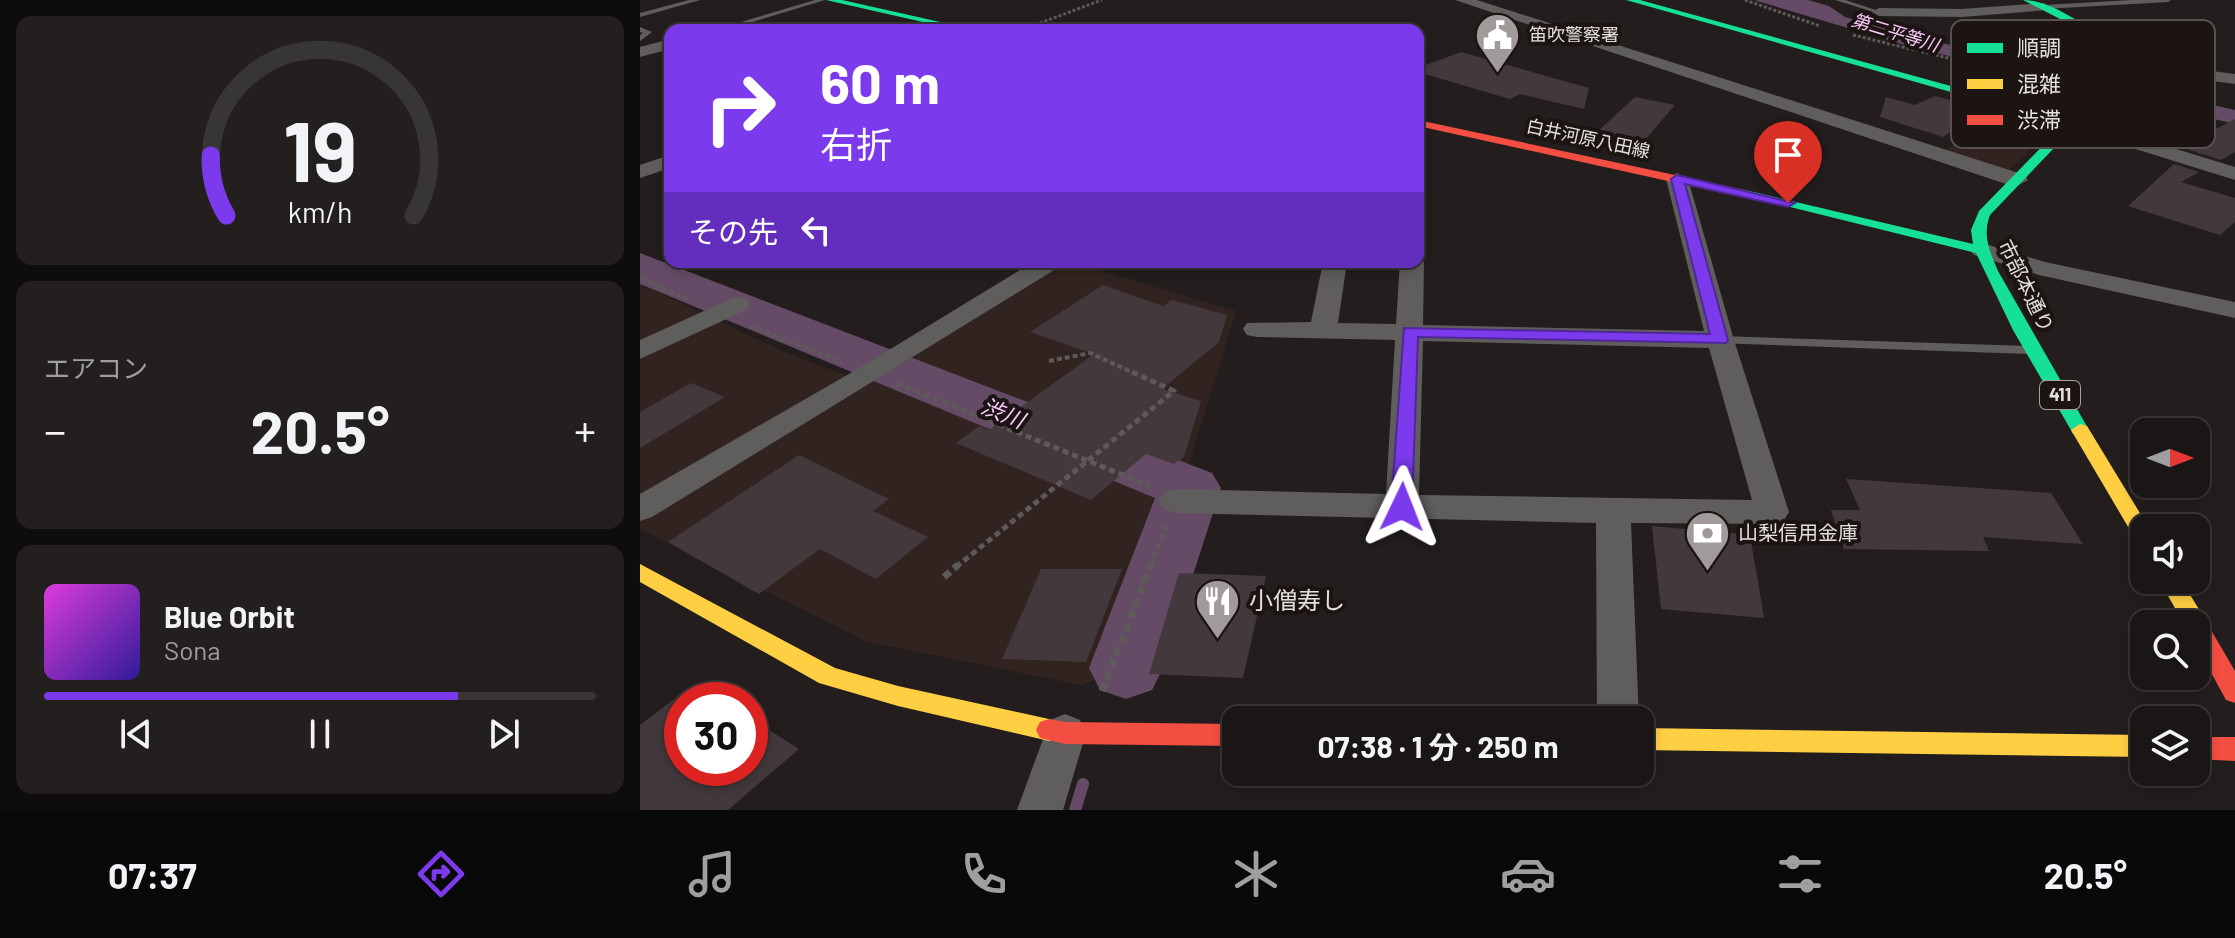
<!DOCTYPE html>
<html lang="ja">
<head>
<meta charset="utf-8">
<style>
  :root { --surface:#1a1616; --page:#231f1f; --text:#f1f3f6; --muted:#9f9fa1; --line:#383535; --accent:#7c3aed }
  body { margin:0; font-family:Barlow,"Noto Sans JP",sans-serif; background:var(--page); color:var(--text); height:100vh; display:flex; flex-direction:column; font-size:30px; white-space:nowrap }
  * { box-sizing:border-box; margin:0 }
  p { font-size:26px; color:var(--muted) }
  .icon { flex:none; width:44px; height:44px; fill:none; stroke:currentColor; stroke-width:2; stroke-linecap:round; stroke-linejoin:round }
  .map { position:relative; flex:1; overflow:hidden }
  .drawer { display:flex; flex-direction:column; gap:16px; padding:16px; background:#0e0c0c; width:640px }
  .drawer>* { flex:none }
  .top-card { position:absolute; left:24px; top:24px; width:760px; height:244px; border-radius:16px; box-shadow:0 4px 12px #0003,0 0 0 2px var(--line); background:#7c3aed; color:#fff; overflow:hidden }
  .needle { width:52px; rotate:90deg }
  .fabs { position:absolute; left:1490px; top:418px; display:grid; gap:16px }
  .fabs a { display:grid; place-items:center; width:80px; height:80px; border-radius:16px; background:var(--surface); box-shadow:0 4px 12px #0003,0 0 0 2px var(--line); font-size:40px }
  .speed { position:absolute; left:24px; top:682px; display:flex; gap:16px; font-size:40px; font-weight:700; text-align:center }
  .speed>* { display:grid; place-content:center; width:104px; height:104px; border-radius:50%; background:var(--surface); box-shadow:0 4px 12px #0003,0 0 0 2px var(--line); line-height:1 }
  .speed .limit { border:12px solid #d22; background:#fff; color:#111 }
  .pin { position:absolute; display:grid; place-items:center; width:68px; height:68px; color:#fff; margin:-82px -34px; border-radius:50% 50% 50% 0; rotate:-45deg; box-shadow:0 0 8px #0007 }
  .pin .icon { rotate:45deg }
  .me { position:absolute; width:88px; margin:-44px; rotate:2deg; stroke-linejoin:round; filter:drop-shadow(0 0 6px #0008) }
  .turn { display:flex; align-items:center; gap:28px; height:168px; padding:0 24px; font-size:36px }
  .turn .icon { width:104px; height:104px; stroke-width:2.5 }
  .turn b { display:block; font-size:56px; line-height:68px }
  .then { display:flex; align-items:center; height:76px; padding:0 24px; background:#0003; gap:16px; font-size:30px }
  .big { font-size:60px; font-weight:700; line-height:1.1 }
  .drawer .card { flex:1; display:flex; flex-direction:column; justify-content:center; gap:12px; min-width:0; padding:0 28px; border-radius:16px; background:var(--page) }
  .drawer .dial { align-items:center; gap:0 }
  .dial svg { height:208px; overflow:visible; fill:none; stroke:var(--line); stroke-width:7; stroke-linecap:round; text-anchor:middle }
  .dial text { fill:var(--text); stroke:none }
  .song { display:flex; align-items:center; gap:24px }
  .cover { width:96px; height:96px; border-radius:12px; background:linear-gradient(135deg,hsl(300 70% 55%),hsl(250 70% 35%)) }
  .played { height:8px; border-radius:4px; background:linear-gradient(90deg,var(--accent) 75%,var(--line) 75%) }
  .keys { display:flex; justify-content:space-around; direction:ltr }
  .heat { display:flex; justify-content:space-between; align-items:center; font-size:44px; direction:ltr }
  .trip { position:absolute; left:582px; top:706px; width:432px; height:80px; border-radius:16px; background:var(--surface); box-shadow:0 4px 12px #0003,0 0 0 2px var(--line); font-weight:700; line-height:80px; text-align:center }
  .tab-bar { display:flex; height:128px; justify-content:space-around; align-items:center; background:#0a0909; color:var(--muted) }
  .tab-bar .icon { width:56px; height:56px }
  .tab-bar .current { color:var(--accent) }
  .tab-bar b { font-size:36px; color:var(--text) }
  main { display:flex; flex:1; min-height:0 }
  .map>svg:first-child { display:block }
  .built { fill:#312320 }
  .water { fill:#664b66 }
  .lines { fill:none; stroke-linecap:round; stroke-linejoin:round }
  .stream { stroke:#664b66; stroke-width:12 }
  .river { fill:#664b66; fill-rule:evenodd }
  .building { fill:#43393c }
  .path-far3 { stroke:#5e5a59; stroke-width:3; stroke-dasharray:3 2; stroke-linecap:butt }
  .path-far2 { stroke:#5e5a59; stroke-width:4; stroke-dasharray:5 3; stroke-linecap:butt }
  .path-far1 { stroke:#5e5a59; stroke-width:5; stroke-dasharray:6 4; stroke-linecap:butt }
  .path { stroke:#5e5a59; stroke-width:7; stroke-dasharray:8 5; stroke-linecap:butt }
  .lane { fill:#5f5e5d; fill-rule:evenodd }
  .street { fill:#5f5e5d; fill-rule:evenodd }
  .fast { fill:#16e098; fill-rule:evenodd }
  .slow { fill:#ffcf43; fill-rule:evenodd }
  .jam { fill:#f24e42; fill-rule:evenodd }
  .route { fill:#7c3aed; stroke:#51269a; stroke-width:2 }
  .labels { text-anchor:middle; stroke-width:8; stroke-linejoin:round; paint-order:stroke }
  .far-water-label { font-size:18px; font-style:italic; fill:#fdcafe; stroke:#1b1412 }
  .far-poi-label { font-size:18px; fill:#e4dfdd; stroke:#1b1412; text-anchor:start }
  .far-street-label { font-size:18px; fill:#e4dfdd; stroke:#1b1412 }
  .shield { fill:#1b1412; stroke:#a8a2a0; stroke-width:2 }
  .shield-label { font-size:18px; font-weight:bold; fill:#e4dfdd }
  .street-label { font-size:20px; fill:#e4dfdd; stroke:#1b1412 }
  .poi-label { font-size:20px; fill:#e4dfdd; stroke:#1b1412; text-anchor:start }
  .water-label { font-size:22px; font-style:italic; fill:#fdcafe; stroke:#1b1412 }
  .near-poi-label { font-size:24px; fill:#e4dfdd; stroke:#1b1412; text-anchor:start }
  .key { fill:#1b1412; stroke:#57514f; stroke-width:2 }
  .key-label { font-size:22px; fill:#e4dfdd }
</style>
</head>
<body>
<main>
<section class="drawer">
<div class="card dial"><svg viewBox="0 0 100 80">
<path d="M14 69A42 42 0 1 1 86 69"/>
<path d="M14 69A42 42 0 0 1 8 46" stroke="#7c3aed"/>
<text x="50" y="56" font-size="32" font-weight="700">19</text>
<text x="50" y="72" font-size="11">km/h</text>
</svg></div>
<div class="card"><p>エアコン</p>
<div class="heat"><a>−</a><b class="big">20.5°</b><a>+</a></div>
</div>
<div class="card">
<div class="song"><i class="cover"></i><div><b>Blue Orbit</b><p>Sona</p></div></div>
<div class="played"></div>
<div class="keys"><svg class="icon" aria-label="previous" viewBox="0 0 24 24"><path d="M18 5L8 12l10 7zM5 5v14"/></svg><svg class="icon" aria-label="pause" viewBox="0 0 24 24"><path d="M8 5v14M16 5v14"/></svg><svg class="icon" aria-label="next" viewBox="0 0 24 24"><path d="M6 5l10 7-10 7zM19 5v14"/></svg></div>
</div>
</section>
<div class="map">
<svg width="1595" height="810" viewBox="0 0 1595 810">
  <rect width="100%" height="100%" fill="#231e1d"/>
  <g class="built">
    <path d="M 1355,109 L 1403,123 L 1412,129 L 1369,171 L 1306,151 Z"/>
    <path d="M 419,262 L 432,262 L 596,311 L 547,471 L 526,499 L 459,678 L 441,685 L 228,642 L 0,529 L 0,522 L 7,511 Z"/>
    <path d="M 0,284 L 145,352 L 208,376 L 0,500 Z"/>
  </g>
  <path class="water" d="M 1114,0 L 1168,0 L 1189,6 L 1205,17 L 1284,39 L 1595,110 L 1595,124 L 1275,48 Z"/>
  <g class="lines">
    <path class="stream" d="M 435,810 L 443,784"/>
    <path class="river" d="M 0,253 L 572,473 L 581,488 L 523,668 L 512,690 L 486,699 L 460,690 L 449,668 L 515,498 L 0,284 Z"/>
  </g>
  <g class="building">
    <path d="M 821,52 L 949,88 L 944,109 L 880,94 L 870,99 L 778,72 L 778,68 Z"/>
    <path d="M 1295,96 L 1335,107 L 1316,116 L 1329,119 L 1303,137 L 1240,117 L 1246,97 L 1275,105 Z"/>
    <path d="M 995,97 L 1035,105 L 1004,141 L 956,133 Z"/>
    <path d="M 1595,119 L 1595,152 L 1581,160 L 1521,141 L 1551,123 L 1574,130 Z"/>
    <path d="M 1534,164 L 1559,172 L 1541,182 L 1595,198 L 1595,222 L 1580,235 L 1488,206 Z"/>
    <path d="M 463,285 L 523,306 L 532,300 L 587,315 L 579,342 L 522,389 L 561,401 L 544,457 L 534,464 L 506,454 L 451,500 L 316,443 L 339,426 L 349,430 L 454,354 L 390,332 Z"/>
    <path d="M 51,383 L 85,397 L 0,448 L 0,412 Z"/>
    <path d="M 159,455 L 249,499 L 233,511 L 288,537 L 236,579 L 180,549 L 119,594 L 28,542 Z"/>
    <path d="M 1206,479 L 1411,493 L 1443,544 L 1343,537 L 1349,551 L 1204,549 L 1191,510 L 1220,510 Z"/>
    <path d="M 1012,526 L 1110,535 L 1124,618 L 1021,609 Z"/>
    <path d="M 401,569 L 482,569 L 446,662 L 362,659 Z"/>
    <path d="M 539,573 L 626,576 L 603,678 L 509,674 Z"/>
    <path d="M 42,693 L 42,768 L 110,768 L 110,718 L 159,749 L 88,810 L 0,810 L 0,725 Z"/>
  </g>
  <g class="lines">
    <g class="path-far3">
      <path d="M 1105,0 L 1180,26"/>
      <path d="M 381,30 L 462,0"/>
      <path d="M 1213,35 L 1432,88"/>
    </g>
    <g class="path-far2">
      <path d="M 0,278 L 50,300"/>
      <path d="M 111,326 L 202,362"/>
      <path d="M 409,361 L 450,353 L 496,374"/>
    </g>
    <g class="path-far1">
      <path d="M 256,383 L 510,486"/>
      <path d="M 316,567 L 534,391 L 492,372"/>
      <path d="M 510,567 L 526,526"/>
    </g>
    <g class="path">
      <path d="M 304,577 L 318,565"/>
      <path d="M 462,691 L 511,565"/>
    </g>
    <g class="lane">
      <path d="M 49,0 L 60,0 L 0,17 L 0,13 Z"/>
      <path d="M 175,0 L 185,0 L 86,30 L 74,30 Z"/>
      <path d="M 1195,0 L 1205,0 L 1242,12 L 1237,13 Z"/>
      <path d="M 1492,0 L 1531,0 L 1528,2 L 1404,9 L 1401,7 L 1404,5 Z"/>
      <path d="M 0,27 L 12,32 L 0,41 L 0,35 L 3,33 L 0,32 Z"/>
      <path d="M 1080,336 L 1389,346 L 1396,350 L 1389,354 L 1075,343 L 1074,340 L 1075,337 Z"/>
    </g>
    <g class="street">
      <path d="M 815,0 L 837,0 L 1385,175 L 1388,180 L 1377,186 L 1369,185 Z"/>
      <path d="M 1404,3 L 1411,7 L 1409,10 L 1322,17 L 1239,16 L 1232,12 L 1239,8 L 1322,9 Z"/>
      <path d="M 30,39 L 30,49 L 0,57 L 0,47 Z"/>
      <path d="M 1495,61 L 1595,74 L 1595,84 L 1489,70 L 1487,66 L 1489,62 Z"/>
      <path d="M 1432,117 L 1595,167 L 1595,180 L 1425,127 L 1422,123 Z"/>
      <path d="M 30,155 L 30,168 L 0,178 L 0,165 Z"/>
      <path d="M 1037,173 L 1048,179 L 1094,340 L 1149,512 L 1144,520 L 1132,524 L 991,523 L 999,720 L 957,720 L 956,523 L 536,513 L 524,509 L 519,501 L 524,493 L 536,489 L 746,494 L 755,340 L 617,337 L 607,335 L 603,329 L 607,323 L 671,322 L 683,262 L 707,262 L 698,323 L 756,324 L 760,262 L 778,262 L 778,256 L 784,262 L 783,325 L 1064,331 L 1026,179 ZM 783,341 L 1069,348 L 1112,500 L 779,495 Z"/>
      <path d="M 1342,243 L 1405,262 L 1595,302 L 1595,318 L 1399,275 L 1334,255 L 1330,250 L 1334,245 Z"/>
      <path d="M 393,262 L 422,262 L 419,267 L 12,517 L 0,521 L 0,494 L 221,367 Z"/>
      <path d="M 97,296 L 106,298 L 110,304 L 106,310 L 0,359 L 0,340 Z"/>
      <path d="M 425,714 L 440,720 L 446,733 L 423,810 L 377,810 L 410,720 Z"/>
    </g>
    <g class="fast">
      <path d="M 186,0 L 202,0 L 336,30 L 318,30 Z"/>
      <path d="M 986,0 L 1000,0 L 1430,119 L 1489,66 L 1420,19 L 1383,0 C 1419,0 1469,44 1499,64 L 1499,68 L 1436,125 L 1350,215 C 1342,236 1350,252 1358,271 L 1449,430 L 1447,434 L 1433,434 L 1431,430 L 1373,330 L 1336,253 L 1098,194 L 1105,190 L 1333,244 L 1331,230 L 1339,211 L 1424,124 Z"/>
    </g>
    <g class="slow">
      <path d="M 1440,424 L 1447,426 L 1509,528 L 1504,528 L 1504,545 L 1497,542 L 1431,430 Z"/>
      <path d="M 0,564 L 195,668 L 258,686 L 409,719 L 418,722 L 422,730 L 418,738 L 409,741 L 258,706 L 179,683 L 0,582 Z"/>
      <path d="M 1519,580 L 1541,580 L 1568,624 L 1564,630 L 1556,633 L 1556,624 L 1544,624 Z"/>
      <path d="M 1000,728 L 1504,735 L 1504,757 L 1000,750 Z"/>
    </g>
    <g class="jam">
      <path d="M 778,120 L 1105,190 L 1112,194 L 1105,198 L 778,126 Z"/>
      <path d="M 1556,615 L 1564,618 L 1595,671 L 1595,703 L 1586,700 L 1556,645 L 1556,624 L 1544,624 L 1548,618 Z"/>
      <path d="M 409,719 L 425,722 L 596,724 L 596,746 L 425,744 L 400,738 L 396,730 L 400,722 Z"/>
      <path d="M 1556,737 L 1595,737 L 1595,761 L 1556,759 Z"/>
    </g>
  </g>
  <path class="route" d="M 1037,175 L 1155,203 L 1148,207 L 1045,184 L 1088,340 L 1086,343 L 778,337 L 772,507 L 769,512 L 754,512 L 751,507 L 764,328 L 1070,334 L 1031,179 Z"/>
  <defs>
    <symbol id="civic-pin" viewBox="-11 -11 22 30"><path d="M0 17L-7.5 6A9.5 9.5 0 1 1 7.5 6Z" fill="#a09b9a" stroke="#1b1412"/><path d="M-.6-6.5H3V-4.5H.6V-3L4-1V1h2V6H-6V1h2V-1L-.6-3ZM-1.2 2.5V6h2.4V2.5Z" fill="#fff"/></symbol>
    <symbol id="bank-pin" viewBox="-11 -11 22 30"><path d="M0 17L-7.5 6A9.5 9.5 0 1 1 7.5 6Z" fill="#a09b9a" stroke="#1b1412"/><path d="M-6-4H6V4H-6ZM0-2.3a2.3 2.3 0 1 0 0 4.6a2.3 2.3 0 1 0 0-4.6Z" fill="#fff"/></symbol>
    <symbol id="restaurant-pin" viewBox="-11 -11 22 30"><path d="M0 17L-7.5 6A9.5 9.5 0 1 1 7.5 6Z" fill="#a09b9a" stroke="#1b1412"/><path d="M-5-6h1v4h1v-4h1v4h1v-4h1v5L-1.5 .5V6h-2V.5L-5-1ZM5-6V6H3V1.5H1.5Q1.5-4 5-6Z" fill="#fff"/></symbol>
  </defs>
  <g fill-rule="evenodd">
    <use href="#civic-pin" x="832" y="10" width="51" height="69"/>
    <use href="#bank-pin" x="1042" y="508" width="51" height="69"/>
    <use href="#restaurant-pin" x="552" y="576" width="51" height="69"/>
  </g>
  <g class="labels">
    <g class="far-water-label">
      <text transform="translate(1255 33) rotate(17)" y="6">第二平等川</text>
    </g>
    <g class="far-poi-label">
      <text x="889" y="41">笛吹警察署</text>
    </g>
    <g class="far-street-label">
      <text transform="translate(948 139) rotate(12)" y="6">白井河原八田線</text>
    </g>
    <rect class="shield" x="1400" y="381" width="40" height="28" rx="6"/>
    <g class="shield-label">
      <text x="1420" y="401">411</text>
    </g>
    <g class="street-label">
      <text transform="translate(1386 286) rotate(64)" y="7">市部本通り</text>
    </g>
    <g class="poi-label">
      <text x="1098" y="540">山梨信用金庫</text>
    </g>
    <g class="water-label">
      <text transform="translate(363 413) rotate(22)" y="8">渋川</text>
    </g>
    <g class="near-poi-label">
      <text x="609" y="609">小僧寿し</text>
    </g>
  </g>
  <rect x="1311" y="20" width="264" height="128" rx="12" class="key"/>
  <rect x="1327" y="43" width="36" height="10" fill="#16e098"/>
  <rect x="1327" y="79" width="36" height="10" fill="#ffcf43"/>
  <rect x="1327" y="115" width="36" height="10" fill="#f24e42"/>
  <g class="key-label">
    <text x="1377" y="56">順調</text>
    <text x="1377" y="92">混雑</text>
    <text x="1377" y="128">渋滞</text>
  </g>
</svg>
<div class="fabs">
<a><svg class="needle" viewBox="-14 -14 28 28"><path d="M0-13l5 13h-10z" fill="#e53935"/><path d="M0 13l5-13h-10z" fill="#9f9fa1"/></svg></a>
<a><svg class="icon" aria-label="sound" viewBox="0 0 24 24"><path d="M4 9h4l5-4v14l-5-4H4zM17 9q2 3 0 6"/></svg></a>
<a><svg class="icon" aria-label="search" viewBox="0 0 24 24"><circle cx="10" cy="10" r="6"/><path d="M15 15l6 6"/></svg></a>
<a><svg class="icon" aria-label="layers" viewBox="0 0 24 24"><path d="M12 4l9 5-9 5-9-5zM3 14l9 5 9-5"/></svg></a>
</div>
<div class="speed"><div class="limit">30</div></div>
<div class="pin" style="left:1148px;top:203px;background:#d93025"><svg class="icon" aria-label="arrive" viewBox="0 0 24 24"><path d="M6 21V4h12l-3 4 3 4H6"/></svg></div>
<svg class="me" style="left:762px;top:507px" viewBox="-20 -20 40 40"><path d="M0-17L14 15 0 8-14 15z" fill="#7c3aed" stroke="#fff" stroke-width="4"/></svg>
<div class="trip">07:38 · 1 分 · 250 m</div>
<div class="top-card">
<div class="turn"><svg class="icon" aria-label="right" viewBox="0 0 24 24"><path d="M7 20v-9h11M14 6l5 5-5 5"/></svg><div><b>60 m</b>右折</div></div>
<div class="then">その先<svg class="icon" aria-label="left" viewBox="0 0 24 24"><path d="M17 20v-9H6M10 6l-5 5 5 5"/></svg></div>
</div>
</div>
</main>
<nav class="tab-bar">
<b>07:37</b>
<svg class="icon current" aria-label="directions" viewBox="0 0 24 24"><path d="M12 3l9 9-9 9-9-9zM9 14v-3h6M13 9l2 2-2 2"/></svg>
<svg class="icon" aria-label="music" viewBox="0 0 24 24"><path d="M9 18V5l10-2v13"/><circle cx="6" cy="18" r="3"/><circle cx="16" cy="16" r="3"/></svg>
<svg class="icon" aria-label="phone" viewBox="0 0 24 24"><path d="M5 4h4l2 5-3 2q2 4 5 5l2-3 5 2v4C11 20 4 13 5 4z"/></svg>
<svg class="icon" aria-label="climate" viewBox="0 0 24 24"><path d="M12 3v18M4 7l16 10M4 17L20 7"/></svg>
<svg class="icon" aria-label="car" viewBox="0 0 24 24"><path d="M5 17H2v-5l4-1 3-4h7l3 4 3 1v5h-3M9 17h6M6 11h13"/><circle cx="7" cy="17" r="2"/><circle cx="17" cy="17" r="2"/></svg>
<svg class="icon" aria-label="filters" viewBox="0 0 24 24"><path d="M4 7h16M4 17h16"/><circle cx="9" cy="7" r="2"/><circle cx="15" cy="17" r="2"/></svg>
<b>20.5°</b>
</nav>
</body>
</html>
